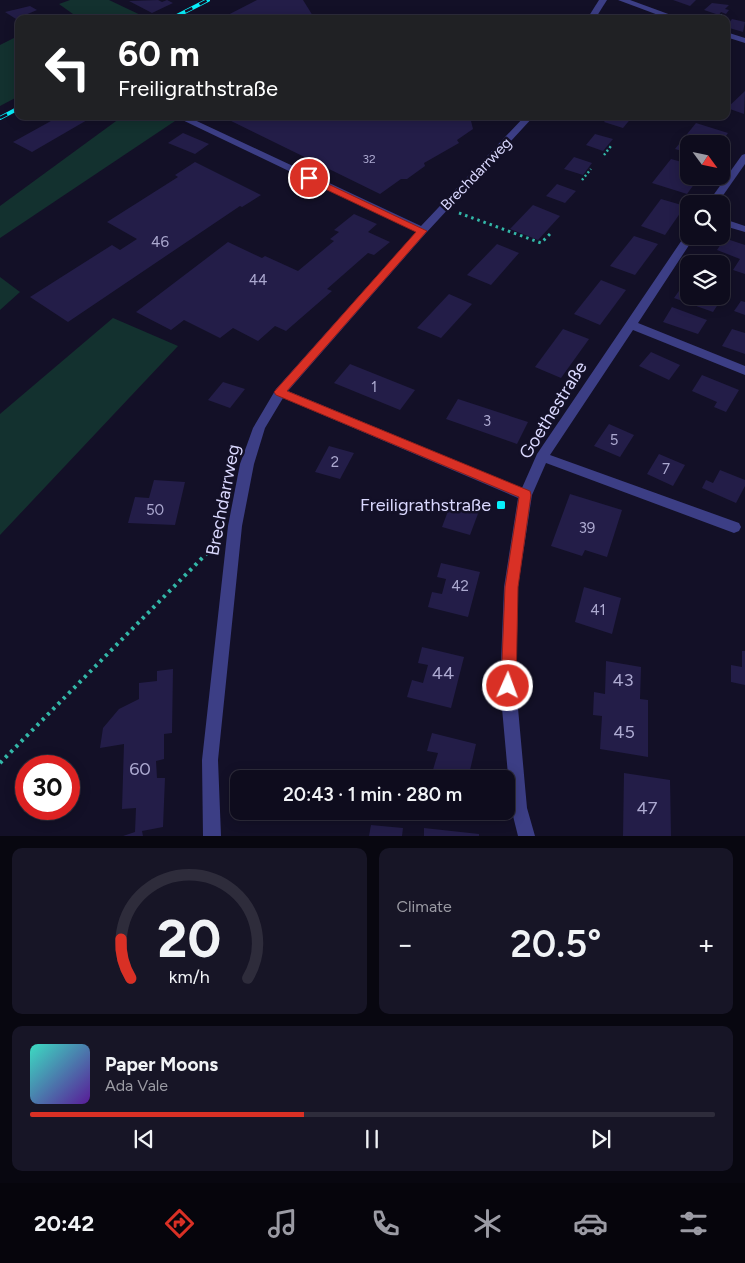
<!DOCTYPE html>
<html lang="en">
<head>
<meta charset="utf-8">
<style>
  :root { --surface:#0e0c1d; --page:#171526; --text:#f1f3f6; --muted:#9b9ba4; --line:#2e2c3b; --accent:#d93025 }
  body { margin:0; font-family:Figtree,sans-serif; background:var(--page); color:var(--text); height:100vh; display:flex; flex-direction:column; font-size:19px; white-space:nowrap }
  * { box-sizing:border-box; margin:0 }
  p { font-size:16px; color:var(--muted) }
  .icon { flex:none; width:28px; height:28px; fill:none; stroke:currentColor; stroke-width:2; stroke-linecap:round; stroke-linejoin:round }
  .map { position:relative; height:836px; overflow:hidden }
  .sheet { display:flex; flex-direction:column; gap:12px; padding:12px; background:#080710; flex:1 }
  .sheet>* { flex:none }
  .top-card { position:absolute; left:15px; top:15px; width:715px; height:105px; border-radius:10px; box-shadow:0 2px 12px #0003,0 0 0 1px var(--line); background:#202124; color:#fff; overflow:hidden }
  .needle { width:32px; rotate:123deg }
  .controls { position:absolute; left:680px; top:135px; display:grid; gap:10px }
  .controls a { display:grid; place-items:center; width:50px; height:50px; border-radius:10px; background:var(--surface); box-shadow:0 2px 12px #0003,0 0 0 1px var(--line); font-size:25px }
  .speed { position:absolute; left:15px; top:755px; display:flex; gap:10px; font-size:25px; font-weight:700; text-align:center }
  .speed>* { display:grid; place-content:center; width:65px; height:65px; border-radius:50%; background:var(--surface); box-shadow:0 2px 12px #0003,0 0 0 1px var(--line); line-height:1 }
  .speed .limit { border:8px solid #d22; background:#fff; color:#111 }
  .pin { position:absolute; display:grid; place-items:center; width:42px; height:42px; color:#fff; margin:-21px; border:2px solid #fff; border-radius:50%; box-shadow:0 1px 5px #0007 }
  .me { position:absolute; width:55px; margin:-28px; rotate:2deg; stroke-linejoin:round; filter:drop-shadow(0 0 4px #0008) }
  .turn { display:flex; align-items:center; gap:18px; height:105px; padding:0 20px; font-size:22px }
  .turn .icon { width:65px; height:65px; stroke-width:2.5 }
  .turn b { display:block; font-size:35px; line-height:42px }
  .big { font-size:38px; font-weight:600; line-height:1.1 }
  .sheet .card { flex:1; display:flex; flex-direction:column; justify-content:center; gap:8px; min-width:0; padding:0 18px; border-radius:10px; background:var(--page) }
  .sheet .dial { align-items:center; gap:0 }
  .dial svg { height:130px; overflow:visible; fill:none; stroke:var(--line); stroke-width:7; stroke-linecap:round; text-anchor:middle }
  .dial text { fill:var(--text); stroke:none }
  .song { display:flex; align-items:center; gap:15px }
  .cover { width:60px; height:60px; border-radius:8px; background:linear-gradient(135deg,hsl(170 70% 55%),hsl(270 70% 35%)) }
  .played { height:5px; border-radius:2px; background:linear-gradient(90deg,var(--accent) 40%,var(--line) 40%) }
  .keys { display:flex; justify-content:space-around; direction:ltr }
  .heat { display:flex; justify-content:space-between; align-items:center; font-size:28px; direction:ltr }
  .sheet .tiles { flex:1; display:grid; gap:12px; grid-template-columns:1fr 1fr }
  .card:last-child { grid-column:span 2 }
  .trip { position:absolute; left:230px; top:770px; width:285px; height:50px; border-radius:10px; background:var(--surface); box-shadow:0 2px 12px #0003,0 0 0 1px var(--line); font-weight:600; line-height:50px; text-align:center }
  .tabs { display:flex; height:80px; justify-content:space-around; align-items:center; background:#06050c; color:var(--muted) }
  .tabs .icon { width:35px; height:35px }
  .tabs .active { color:var(--accent) }
  .tabs b { font-size:22px; color:var(--text) }
  .map>svg:first-child { display:block }
  .green { fill:#13312f }
  .building { fill:#231d48 }
  .lines { fill:none; stroke-linecap:round; stroke-linejoin:round }
  .path-far2 { stroke:#33b7a8; stroke-width:2.5; stroke-dasharray:2 2.5; stroke-linecap:butt }
  .path-far1 { stroke:#33b7a8; stroke-width:3; stroke-dasharray:2.5 4; stroke-linecap:butt }
  .path { stroke:#33b7a8; stroke-width:4; stroke-dasharray:3 4.5; stroke-linecap:butt }
  .street { fill:#3c3e85; fill-rule:evenodd }
  .rail-casing { stroke:#08effa; stroke-width:4 }
  .rail { stroke:#131027; stroke-width:2.5; stroke-dasharray:8; stroke-linecap:butt }
  .route { fill:#d93025; stroke:#8d1f18 }
  .poi-dot { fill:#08effa; stroke:#131027; stroke-width:2 }
  .labels { text-anchor:middle; stroke-width:5; stroke-linejoin:round; paint-order:stroke }
  .far-number-label { font-size:12px; fill:#aca9d0 }
  .far-street-label { font-size:15px; fill:#dad8fe; stroke:#131027 }
  .number-label { font-size:15px; fill:#aca9d0 }
  .street-label { font-size:18px; fill:#dad8fe; stroke:#131027 }
  .poi-label { font-size:18px; fill:#dad8fe; stroke:#131027; text-anchor:end }
  .near-number-label { font-size:18px; fill:#aca9d0 }
</style>
</head>
<body>
<div class="map">
<svg width="745" height="836" viewBox="0 0 745 836">
  <rect width="100%" height="100%" fill="#131027"/>
  <g class="green">
    <path d="M 70,0 L 109,0 L 149,19 L 80,19 L 59,4 Z"/>
    <path d="M 14,38 L 19,39 L 19,96 L 0,106 L 0,45 Z"/>
    <path d="M 123,116 L 167,116 L 175,121 L 0,238 L 0,206 Z"/>
    <path d="M 0,277 L 20,292 L 0,310 Z"/>
    <path d="M 113,318 L 178,346 L 0,535 L 0,414 Z"/>
  </g>
  <g class="building">
    <path d="M 158,0 L 162,2 L 167,0 L 173,3 L 152,13 L 129,1 Z"/>
    <path d="M 257,0 L 303,0 L 313,16 L 321,19 L 220,19 Z"/>
    <path d="M 673,0 L 696,0 L 690,6 Z"/>
    <path d="M 712,3 L 729,5 L 725,9 L 729,10 L 726,14 L 721,12 L 719,15 L 704,10 Z"/>
    <path d="M 30,6 L 37,10 L 16,19 L 5,12 Z"/>
    <path d="M 732,19 L 745,22 L 743,32 L 726,27 Z"/>
    <path d="M 745,91 L 744,114 L 727,108 Z"/>
    <path d="M 60,116 L 94,116 L 32,152 L 13,142 Z"/>
    <path d="M 221,116 L 462,116 L 471,121 L 473,129 L 457,140 L 459,143 L 424,163 L 425,166 L 407,179 L 401,179 L 380,194 Z"/>
    <path d="M 609,116 L 633,116 L 623,128 L 604,122 Z"/>
    <path d="M 696,123 L 728,133 L 720,144 L 689,144 L 689,153 L 675,149 Z"/>
    <path d="M 183,133 L 209,144 L 195,154 L 168,143 Z"/>
    <path d="M 595,134 L 613,139 L 603,151 L 586,145 Z"/>
    <path d="M 574,157 L 592,163 L 583,175 L 564,169 Z"/>
    <path d="M 671,159 L 689,164 L 689,176 L 700,176 L 687,194 L 652,183 Z"/>
    <path d="M 195,162 L 261,195 L 242,207 L 240,206 L 68,322 L 30,297 L 112,245 L 120,250 L 137,239 L 107,222 L 178,177 L 175,175 Z"/>
    <path d="M 557,184 L 576,191 L 565,203 L 546,196 Z"/>
    <path d="M 661,199 L 685,206 L 665,235 L 641,226 Z"/>
    <path d="M 533,205 L 560,216 L 538,240 L 510,229 Z"/>
    <path d="M 354,214 L 377,224 L 368,232 L 390,242 L 374,255 L 368,253 L 327,289 L 332,291 L 286,331 L 275,326 L 258,341 L 233,328 L 220,338 L 184,320 L 171,330 L 136,312 L 228,242 L 262,258 L 265,256 L 298,271 L 334,241 L 330,239 L 339,232 L 334,230 Z"/>
    <path d="M 634,236 L 658,244 L 635,275 L 610,266 Z"/>
    <path d="M 718,236 L 745,245 L 745,274 L 733,270 L 740,259 L 717,250 L 721,244 L 714,242 Z"/>
    <path d="M 497,244 L 519,253 L 491,285 L 467,275 Z"/>
    <path d="M 601,280 L 626,290 L 600,325 L 574,314 Z"/>
    <path d="M 686,281 L 689,282 L 689,296 L 724,295 L 713,312 L 674,298 Z"/>
    <path d="M 449,294 L 472,304 L 441,338 L 417,328 Z"/>
    <path d="M 741,301 L 745,302 L 745,315 L 734,311 Z"/>
    <path d="M 672,307 L 707,320 L 698,334 L 663,322 Z"/>
    <path d="M 563,329 L 589,339 L 561,378 L 535,367 Z"/>
    <path d="M 732,329 L 745,333 L 745,354 L 722,346 Z"/>
    <path d="M 651,352 L 680,365 L 669,380 L 639,366 Z"/>
    <path d="M 350,364 L 415,390 L 400,410 L 334,383 Z"/>
    <path d="M 702,375 L 739,390 L 726,412 L 714,407 L 717,402 L 692,391 Z"/>
    <path d="M 223,382 L 245,389 L 230,408 L 208,400 Z"/>
    <path d="M 458,399 L 528,422 L 517,444 L 446,419 Z"/>
    <path d="M 609,424 L 634,435 L 620,457 L 594,446 Z"/>
    <path d="M 329,446 L 354,453 L 340,479 L 315,472 Z"/>
    <path d="M 659,454 L 685,465 L 673,486 L 647,474 Z"/>
    <path d="M 720,470 L 745,480 L 745,486 L 736,503 L 702,488 L 706,480 L 713,483 Z"/>
    <path d="M 154,480 L 185,482 L 175,525 L 128,523 L 135,497 L 149,498 Z"/>
    <path d="M 570,494 L 622,510 L 607,557 L 585,550 L 582,556 L 551,546 Z"/>
    <path d="M 451,503 L 479,511 L 470,535 L 442,527 Z"/>
    <path d="M 441,563 L 480,572 L 468,617 L 428,607 L 432,592 L 442,594 L 446,579 L 437,577 Z"/>
    <path d="M 584,587 L 621,598 L 612,634 L 575,622 Z"/>
    <path d="M 422,647 L 464,657 L 451,708 L 407,697 L 412,680 L 423,683 L 428,665 L 418,663 Z"/>
    <path d="M 742,651 L 745,651 L 745,685 L 731,682 L 731,665 L 742,667 Z"/>
    <path d="M 606,661 L 641,667 L 640,699 L 648,700 L 648,757 L 600,749 L 602,716 L 593,715 L 594,692 L 605,694 Z"/>
    <path d="M 173,669 L 172,733 L 164,734 L 164,759 L 156,761 L 157,778 L 165,778 L 163,827 L 142,831 L 143,836 L 123,836 L 135,832 L 136,808 L 122,809 L 124,744 L 100,748 L 103,728 L 119,709 L 139,699 L 139,683 L 157,681 L 157,671 Z"/>
    <path d="M 432,733 L 476,744 L 468,779 L 419,779 L 421,770 L 432,773 L 438,753 L 427,751 Z"/>
    <path d="M 624,773 L 670,780 L 671,836 L 623,836 Z"/>
    <path d="M 371,825 L 403,828 L 402,836 L 369,836 Z"/>
    <path d="M 424,828 L 479,834 L 479,836 L 424,836 Z"/>
  </g>
  <g class="lines">
    <g class="path-far2">
      <path d="M 717,19 L 722,15"/>
      <path d="M 604,155 L 611,146"/>
      <path d="M 582,180 L 591,169"/>
    </g>
    <path class="path-far1" d="M 459,213 L 541,243 L 552,232"/>
    <path class="path" d="M 0,763 L 214,546"/>
    <g class="street">
      <path d="M 599,0 L 607,0 L 595,19 L 587,19 Z"/>
      <path d="M 618,0 L 630,0 L 682,19 L 669,19 Z"/>
      <path d="M 726,32 L 745,38 L 745,43 L 726,37 Z"/>
      <path d="M 174,116 L 186,116 L 421,226 L 525,116 L 534,116 L 426,233 L 288,391 L 522,488 L 537,454 L 686,234 L 689,233 L 689,236 L 695,236 L 638,323 L 745,366 L 745,375 L 633,330 L 550,455 L 739,523 L 741,527 L 739,531 L 734,533 L 546,463 L 532,495 L 518,587 L 516,686 L 527,808 L 535,836 L 518,836 L 511,808 L 500,686 L 504,587 L 518,498 L 283,398 L 265,428 L 254,464 L 242,526 L 218,760 L 221,836 L 203,836 L 202,760 L 228,526 L 240,464 L 253,428 L 276,389 L 416,232 Z"/>
      <path d="M 745,154 L 745,164 L 717,204 L 707,204 L 742,155 Z"/>
      <path d="M 721,218 L 745,226 L 745,232 L 721,225 Z"/>
    </g>
    <defs>
      <g id="rail">
        <path d="M 171,19 L 208,0"/>
        <path d="M 0,118 L 19,108"/>
      </g>
    </defs>
    <use href="#rail" class="rail-casing"/>
    <use href="#rail" class="rail"/>
  </g>
  <path class="route" d="M 309,175 L 427,231 L 287,391 L 530,491 L 531,495 L 518,587 L 516,686 L 513,691 L 508,693 L 504,691 L 501,686 L 505,587 L 519,497 L 276,395 L 274,392 L 416,232 L 306,180 L 305,178 Z"/>
  <rect class="poi-dot" x="496" y="500" width="10" height="10" rx="2.5"/>
  <g class="labels">
    <g class="far-number-label">
      <text x="369" y="163">32</text>
    </g>
    <g class="far-street-label">
      <text transform="translate(476 174) rotate(-46)" y="5">Brechdarrweg</text>
    </g>
    <g class="number-label">
      <text x="160" y="247">46</text>
      <text x="258" y="285">44</text>
      <text x="374" y="392">1</text>
      <text x="487" y="426">3</text>
      <text x="614" y="445">5</text>
      <text x="335" y="467">2</text>
      <text x="666" y="474">7</text>
      <text x="155" y="515">50</text>
      <text x="587" y="533">39</text>
      <text x="460" y="591">42</text>
      <text x="598" y="615">41</text>
    </g>
    <g class="street-label">
      <text transform="translate(553 410) rotate(-58)" y="6">Goethestraße</text>
      <text transform="translate(223 500) rotate(-79)" y="6">Brechdarrweg</text>
    </g>
    <g class="poi-label">
      <text x="491" y="511">Freiligrathstraße</text>
    </g>
    <g class="near-number-label">
      <text x="443" y="679">44</text>
      <text x="623" y="686">43</text>
      <text x="624" y="738">45</text>
      <text x="140" y="775">60</text>
      <text x="647" y="814">47</text>
    </g>
  </g>
</svg>
<div class="controls">
<a><svg class="needle" viewBox="-14 -14 28 28"><path d="M0-13l5 13h-10z" fill="#e53935"/><path d="M0 13l5-13h-10z" fill="#9b9ba4"/></svg></a>
<a><svg class="icon" aria-label="search" viewBox="0 0 24 24"><circle cx="10" cy="10" r="6"/><path d="M15 15l6 6"/></svg></a>
<a><svg class="icon" aria-label="layers" viewBox="0 0 24 24"><path d="M12 4l9 5-9 5-9-5zM3 14l9 5 9-5"/></svg></a>
</div>
<div class="speed"><div class="limit">30</div></div>
<div class="pin" style="left:309px;top:178px;background:#d93025"><svg class="icon" aria-label="arrive" viewBox="0 0 24 24"><path d="M6 21V4h12l-3 4 3 4H6"/></svg></div>
<svg class="me" style="left:508px;top:686px" viewBox="-20 -20 40 40"><circle r="17" fill="#d93025" stroke="#fff" stroke-width="3"/><path d="M0-11L8 9 0 5-8 9z" fill="#fff"/></svg>
<div class="trip">20:43 · 1 min · 280 m</div>
<div class="top-card">
<div class="turn"><svg class="icon" aria-label="left" viewBox="0 0 24 24"><path d="M17 20v-9H6M10 6l-5 5 5 5"/></svg><div><b>60 m</b>Freiligrathstraße</div></div>
</div>
</div>
<section class="sheet">
<div class="tiles">
<div class="card dial"><svg viewBox="0 0 100 80">
<path d="M14 69A42 42 0 1 1 86 69"/>
<path d="M14 69A42 42 0 0 1 8 45" stroke="#d93025"/>
<text x="50" y="56" font-size="32" font-weight="700">20</text>
<text x="50" y="72" font-size="11">km/h</text>
</svg></div>
<div class="card"><p>Climate</p>
<div class="heat"><a>−</a><b class="big">20.5°</b><a>+</a></div>
</div>
<div class="card">
<div class="song"><i class="cover"></i><div><b>Paper Moons</b><p>Ada Vale</p></div></div>
<div class="played"></div>
<div class="keys"><svg class="icon" aria-label="previous" viewBox="0 0 24 24"><path d="M18 5L8 12l10 7zM5 5v14"/></svg><svg class="icon" aria-label="pause" viewBox="0 0 24 24"><path d="M8 5v14M16 5v14"/></svg><svg class="icon" aria-label="next" viewBox="0 0 24 24"><path d="M6 5l10 7-10 7zM19 5v14"/></svg></div>
</div>
</div>
</section>
<nav class="tabs">
<b>20:42</b>
<svg class="icon active" aria-label="directions" viewBox="0 0 24 24"><path d="M12 3l9 9-9 9-9-9zM9 14v-3h6M13 9l2 2-2 2"/></svg>
<svg class="icon" aria-label="music" viewBox="0 0 24 24"><path d="M9 18V5l10-2v13"/><circle cx="6" cy="18" r="3"/><circle cx="16" cy="16" r="3"/></svg>
<svg class="icon" aria-label="phone" viewBox="0 0 24 24"><path d="M5 4h4l2 5-3 2q2 4 5 5l2-3 5 2v4C11 20 4 13 5 4z"/></svg>
<svg class="icon" aria-label="climate" viewBox="0 0 24 24"><path d="M12 3v18M4 7l16 10M4 17L20 7"/></svg>
<svg class="icon" aria-label="car" viewBox="0 0 24 24"><path d="M5 17H2v-5l4-1 3-4h7l3 4 3 1v5h-3M9 17h6M6 11h13"/><circle cx="7" cy="17" r="2"/><circle cx="17" cy="17" r="2"/></svg>
<svg class="icon" aria-label="filters" viewBox="0 0 24 24"><path d="M4 7h16M4 17h16"/><circle cx="9" cy="7" r="2"/><circle cx="15" cy="17" r="2"/></svg>
</nav>
</body>
</html>
